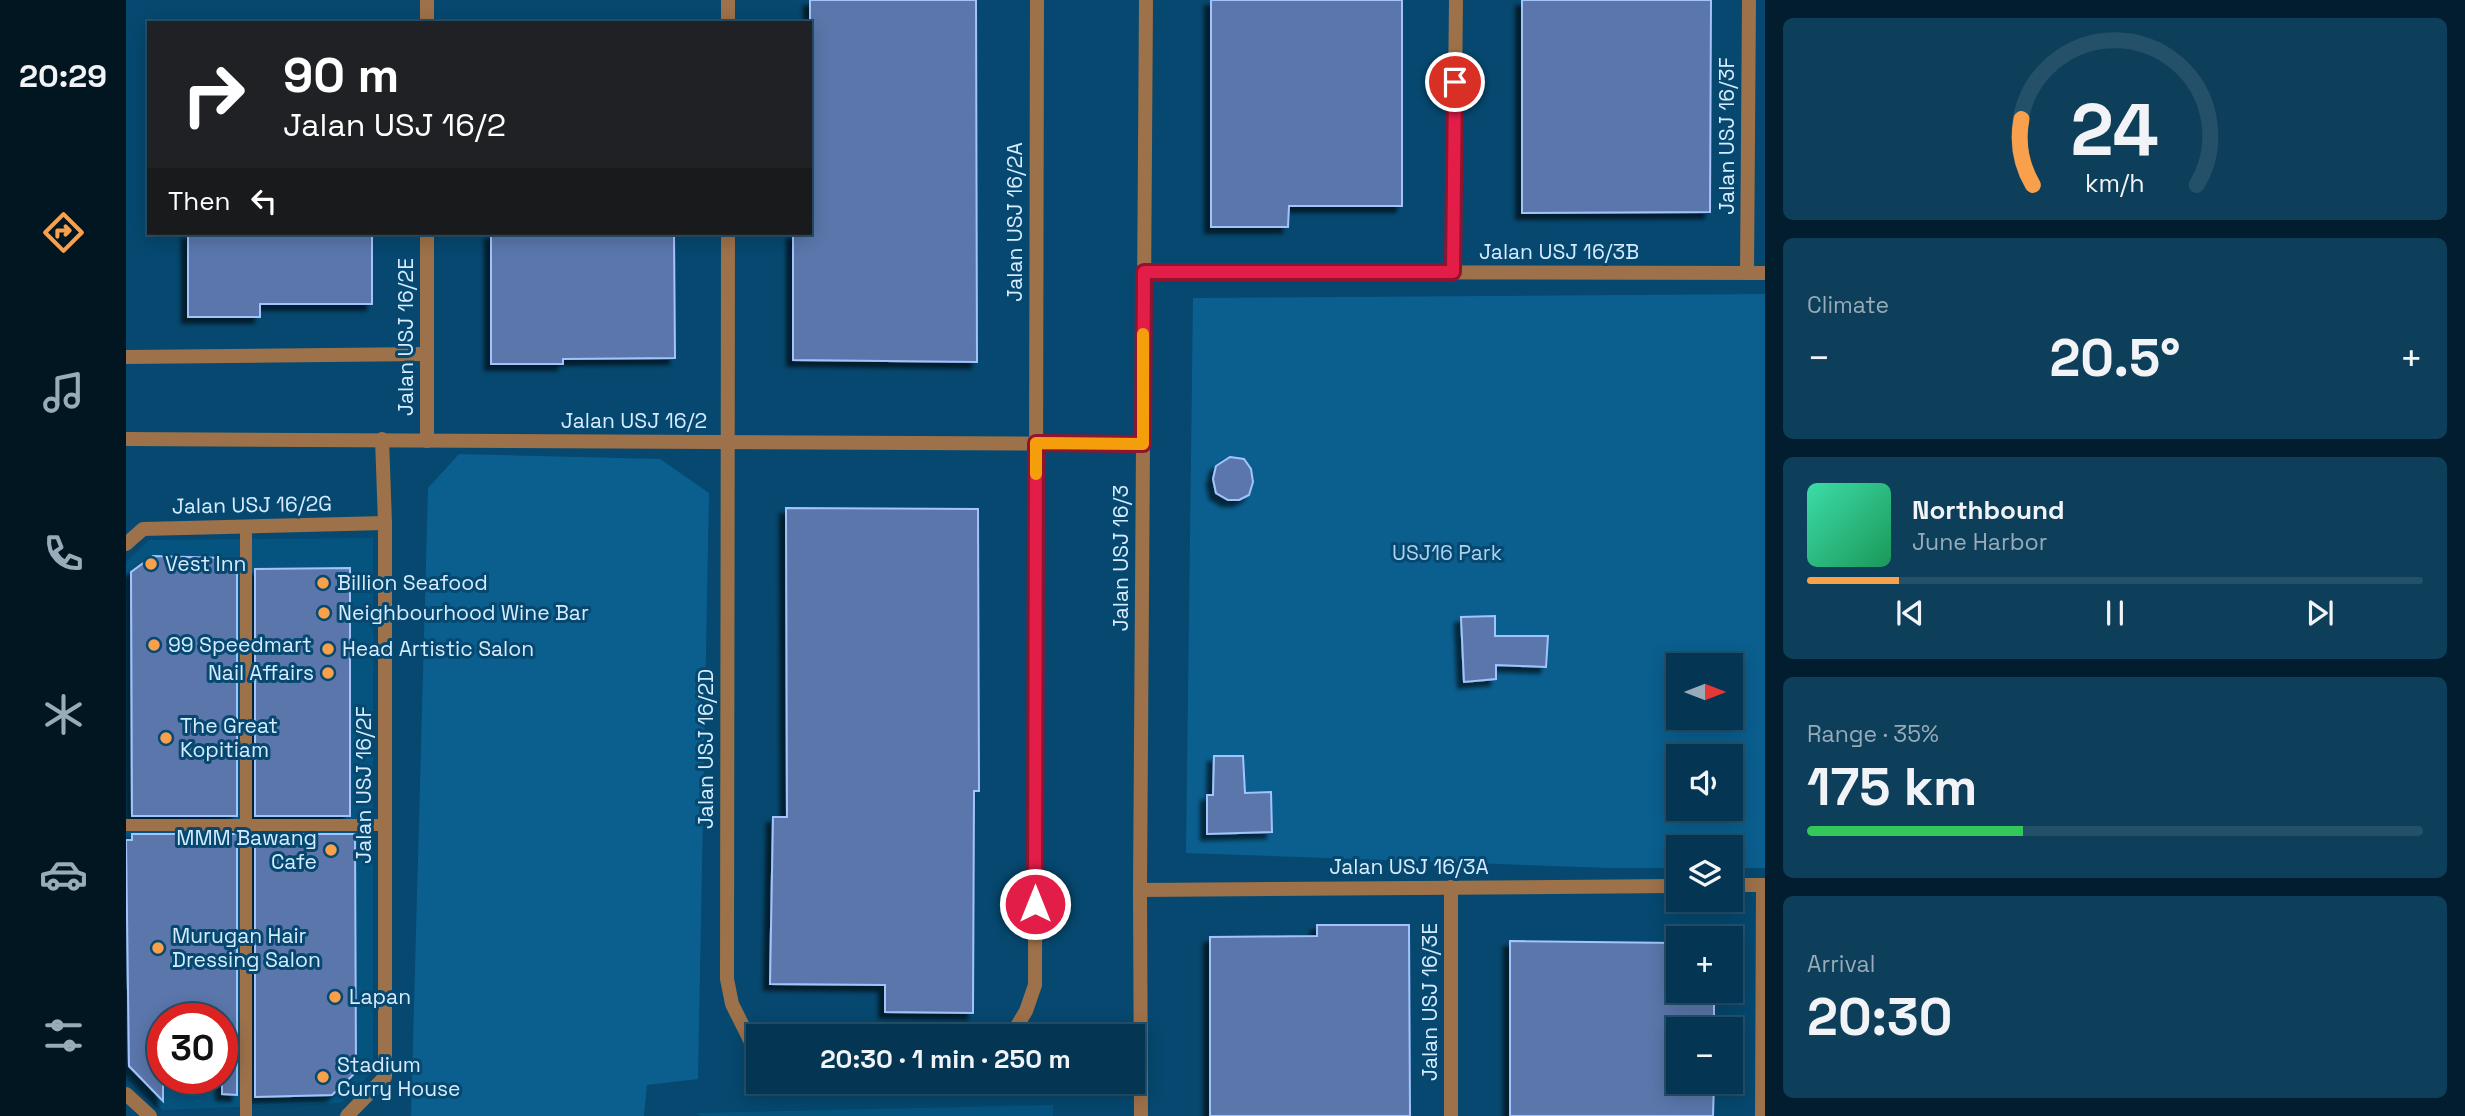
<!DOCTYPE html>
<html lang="en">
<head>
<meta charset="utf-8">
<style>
  :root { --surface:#043653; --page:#0d3e5a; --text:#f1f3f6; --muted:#97abb8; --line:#25506a; --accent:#f8a04b }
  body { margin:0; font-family:"Space Grotesk",sans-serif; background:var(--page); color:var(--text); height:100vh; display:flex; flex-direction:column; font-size:26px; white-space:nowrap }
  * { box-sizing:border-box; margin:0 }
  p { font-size:23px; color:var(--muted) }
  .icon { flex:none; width:38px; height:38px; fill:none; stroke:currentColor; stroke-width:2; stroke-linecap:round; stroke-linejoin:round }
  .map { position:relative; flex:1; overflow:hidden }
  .sheet { display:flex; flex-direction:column; gap:18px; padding:18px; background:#021e2e; width:700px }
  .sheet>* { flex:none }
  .guide { position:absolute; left:21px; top:21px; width:665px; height:214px; border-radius:0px; box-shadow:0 4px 18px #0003,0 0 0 2px var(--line); background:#202124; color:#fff; overflow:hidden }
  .needle { width:46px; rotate:90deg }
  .buttons { position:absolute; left:1540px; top:653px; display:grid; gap:14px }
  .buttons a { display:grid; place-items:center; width:77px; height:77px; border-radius:0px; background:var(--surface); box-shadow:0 4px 18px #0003,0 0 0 2px var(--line); font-size:35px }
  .speed { position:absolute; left:21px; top:1003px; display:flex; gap:14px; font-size:35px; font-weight:700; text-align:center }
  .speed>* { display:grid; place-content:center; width:91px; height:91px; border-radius:50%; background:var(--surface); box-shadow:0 4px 18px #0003,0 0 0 2px var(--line); line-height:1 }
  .speed .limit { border:10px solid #d22; background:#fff; color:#111 }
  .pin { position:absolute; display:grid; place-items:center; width:60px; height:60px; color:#fff; margin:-30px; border:4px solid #fff; border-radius:50%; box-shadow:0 2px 7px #0007 }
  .me { position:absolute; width:77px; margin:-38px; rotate:0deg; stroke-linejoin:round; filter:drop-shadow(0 0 5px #0008) }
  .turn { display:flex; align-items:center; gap:24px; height:147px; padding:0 21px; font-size:32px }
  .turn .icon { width:91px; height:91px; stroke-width:2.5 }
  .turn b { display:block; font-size:49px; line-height:60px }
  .then { display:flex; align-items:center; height:66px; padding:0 21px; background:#0003; gap:14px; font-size:26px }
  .big { font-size:52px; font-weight:800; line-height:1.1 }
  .sheet .card { flex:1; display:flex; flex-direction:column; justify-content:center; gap:10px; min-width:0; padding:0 24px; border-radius:10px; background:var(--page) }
  .sheet .dial { align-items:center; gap:0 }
  .dial svg { height:182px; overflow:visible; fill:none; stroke:var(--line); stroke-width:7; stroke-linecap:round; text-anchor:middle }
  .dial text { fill:var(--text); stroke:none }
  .song { display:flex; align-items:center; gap:21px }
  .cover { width:84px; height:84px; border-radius:10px; background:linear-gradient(135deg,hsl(160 70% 55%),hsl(150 70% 35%)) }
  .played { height:7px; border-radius:4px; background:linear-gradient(90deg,var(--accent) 15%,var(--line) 15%) }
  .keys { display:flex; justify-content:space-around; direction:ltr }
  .heat { display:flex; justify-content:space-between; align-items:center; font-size:38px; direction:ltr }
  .charge { height:10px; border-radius:5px; background:linear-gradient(90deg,#34c759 35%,var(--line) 0) }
  .trip { position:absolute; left:620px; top:1024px; width:399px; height:70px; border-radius:0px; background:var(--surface); box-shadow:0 4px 18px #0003,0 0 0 2px var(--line); font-weight:800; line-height:70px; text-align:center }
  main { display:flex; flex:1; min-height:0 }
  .tabs { display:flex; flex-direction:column; width:126px; justify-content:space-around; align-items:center; background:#021621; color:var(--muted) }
  .tabs .icon { width:49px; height:49px }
  .tabs .selected { color:var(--accent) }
  .tabs b { font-size:32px; color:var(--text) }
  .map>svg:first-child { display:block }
  .built { fill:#05547f; fill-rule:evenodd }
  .green { fill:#0a5f8f; fill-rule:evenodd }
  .building { fill:#5a76ab; stroke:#a3c3fc; stroke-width:2; filter:url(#shadow) }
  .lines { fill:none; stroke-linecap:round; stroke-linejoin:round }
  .service { stroke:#9d714a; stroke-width:12 }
  .minor { stroke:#9d714a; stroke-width:14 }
  .route-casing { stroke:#92132f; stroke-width:18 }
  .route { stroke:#e11d48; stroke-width:12 }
  .slow { stroke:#f59e0b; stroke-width:12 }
  .poi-dot { fill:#f8a04b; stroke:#06486f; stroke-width:2.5 }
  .labels { text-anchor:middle; stroke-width:6; stroke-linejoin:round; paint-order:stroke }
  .street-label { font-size:21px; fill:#d5ecff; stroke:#06486f }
  .park-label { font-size:21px; fill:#add2ef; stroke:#06486f }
  .poi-label { font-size:21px; fill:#d5ecff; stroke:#06486f; text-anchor:start }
</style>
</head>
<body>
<main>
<nav class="tabs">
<b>20:29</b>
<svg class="icon selected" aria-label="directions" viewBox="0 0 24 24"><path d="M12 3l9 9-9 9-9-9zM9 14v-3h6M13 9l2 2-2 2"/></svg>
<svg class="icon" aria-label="music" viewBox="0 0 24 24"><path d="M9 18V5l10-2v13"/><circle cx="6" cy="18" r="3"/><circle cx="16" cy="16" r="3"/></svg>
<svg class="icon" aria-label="phone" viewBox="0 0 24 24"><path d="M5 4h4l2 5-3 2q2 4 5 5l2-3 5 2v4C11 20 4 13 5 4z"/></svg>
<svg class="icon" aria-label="climate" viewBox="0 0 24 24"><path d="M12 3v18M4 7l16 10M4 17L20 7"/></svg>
<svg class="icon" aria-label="car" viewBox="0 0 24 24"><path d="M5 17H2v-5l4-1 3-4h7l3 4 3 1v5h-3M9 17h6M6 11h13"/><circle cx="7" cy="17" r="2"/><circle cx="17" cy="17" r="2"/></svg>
<svg class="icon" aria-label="filters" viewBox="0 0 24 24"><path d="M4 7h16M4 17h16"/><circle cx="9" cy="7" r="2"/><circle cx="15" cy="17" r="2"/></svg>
</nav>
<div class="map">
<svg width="1639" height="1116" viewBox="0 0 1639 1116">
  <defs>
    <filter id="shadow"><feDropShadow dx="-6" dy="6" stdDeviation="2" flood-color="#0009"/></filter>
  </defs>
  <rect width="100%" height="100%" fill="#06486f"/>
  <g class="built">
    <path d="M 247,538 L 247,1071 L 215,1103 L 37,1110 L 0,1076 L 0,562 L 23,540 ZM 37,1018 L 96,1018 L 96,1078 L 37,1078 Z"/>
    <path d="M 927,1105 L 927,1116 L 574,1116 L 570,1113 Z"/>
  </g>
  <g class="green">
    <path d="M 1639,294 L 1639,868 L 1605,868 L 1605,847 L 1552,847 L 1552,868 L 1482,868 L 1060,853 L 1067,298 ZM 1552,665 L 1605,665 L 1605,718 L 1552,718 ZM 1552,756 L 1605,756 L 1605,808 L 1552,808 Z"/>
    <path d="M 333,454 L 534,459 L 583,493 L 572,1079 L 521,1085 L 518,1116 L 285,1116 L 302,488 Z"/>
  </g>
  <g class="building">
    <path d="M 684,0 L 850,0 L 851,362 L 667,360 L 667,233 L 684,233 Z"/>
    <path d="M 1085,0 L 1276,0 L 1276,206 L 1163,206 L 1162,227 L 1085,227 Z"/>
    <path d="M 1396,0 L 1585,0 L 1584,212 L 1396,213 Z"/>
    <path d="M 62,233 L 246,233 L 246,304 L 134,304 L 134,317 L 62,317 Z"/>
    <path d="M 365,233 L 548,233 L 549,358 L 437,359 L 437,364 L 365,364 Z"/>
    <path d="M 1104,457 L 1118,459 L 1125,469 L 1127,482 L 1123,495 L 1113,500 L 1102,500 L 1090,493 L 1087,479 L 1090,466 Z"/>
    <path d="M 660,508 L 852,509 L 853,791 L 848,791 L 847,1013 L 759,1012 L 759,985 L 644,984 L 647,817 L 661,817 Z"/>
    <path d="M 27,556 L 97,558 L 97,569 L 111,569 L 111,816 L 6,816 L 5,572 Z"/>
    <path d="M 224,568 L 224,816 L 129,816 L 129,569 Z"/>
    <path d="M 1369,616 L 1369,636 L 1422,636 L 1420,667 L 1370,665 L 1370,679 L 1338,682 L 1335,617 Z"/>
    <path d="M 1088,756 L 1117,756 L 1119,793 L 1145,792 L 1146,832 L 1081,834 L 1081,795 L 1087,795 Z"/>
    <path d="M 6,834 L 111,834 L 111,1095 L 96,1094 L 96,1018 L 37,1018 L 37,1101 L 3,1066 L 0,840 L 6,840 Z"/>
    <path d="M 129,834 L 229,834 L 230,1072 L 206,1095 L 129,1097 Z"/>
    <path d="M 1191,925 L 1283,925 L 1284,1116 L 1084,1116 L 1084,937 L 1191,936 Z"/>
    <path d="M 1384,941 L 1552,943 L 1552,990 L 1588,990 L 1588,1029 L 1552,1029 L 1552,1082 L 1588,1082 L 1587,1116 L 1384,1116 Z"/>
  </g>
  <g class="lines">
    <g class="service">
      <path d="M 0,825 L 259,825"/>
      <path d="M 120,1116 L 120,526"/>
    </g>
    <g class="minor">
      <path d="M 301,0 L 301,23"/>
      <path d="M 602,0 L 602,23"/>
      <path d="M 301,233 L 301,441"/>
      <path d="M 602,233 L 601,979 L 606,1004 L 626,1044 L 632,1049"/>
      <path d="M 1018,272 L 1639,273"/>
      <path d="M 1327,272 L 1330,0"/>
      <path d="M 1621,273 L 1623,0"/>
      <path d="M 0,357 L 301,354"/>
      <path d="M 0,439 L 1017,444"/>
      <path d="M 0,544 L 17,529 L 259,523"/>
      <path d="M 1605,885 L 1639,885"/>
      <path d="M 1014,890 L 1552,886"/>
      <path d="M 885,1036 L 900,1011 L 909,985 L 911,0"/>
      <path d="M 0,1094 L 24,1116"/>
      <path d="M 221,1116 L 259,1077 L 259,523 L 256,439"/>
      <path d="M 1015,1116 L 1014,890 L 1020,0"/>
      <path d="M 1325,1116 L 1325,887"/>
      <path d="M 1636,1116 L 1637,885"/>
    </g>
  </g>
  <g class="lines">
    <defs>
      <path id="route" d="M 909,904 L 910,443 L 1017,444 L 1018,272 L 1327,272 L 1329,82"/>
    </defs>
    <use href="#route" class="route-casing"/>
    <use href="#route" class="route"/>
    <path class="slow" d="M 910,474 L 910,443 L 1017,444 L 1017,334"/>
  </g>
  <g class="poi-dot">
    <circle cx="25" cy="564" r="7"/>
    <circle cx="197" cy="583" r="7"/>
    <circle cx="198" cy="613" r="7"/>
    <circle cx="28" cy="645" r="7"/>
    <circle cx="202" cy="649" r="7"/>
    <circle cx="202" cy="673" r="7"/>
    <circle cx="40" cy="738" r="7"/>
    <circle cx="205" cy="850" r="7"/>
    <circle cx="32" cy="948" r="7"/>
    <circle cx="209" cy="997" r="7"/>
    <circle cx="197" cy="1077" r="7"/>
  </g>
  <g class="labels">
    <g class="street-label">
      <text transform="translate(1601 136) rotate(-90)" y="7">Jalan USJ 16/3F</text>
      <text transform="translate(889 222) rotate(-90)" y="7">Jalan USJ 16/2A</text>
      <text x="1433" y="259">Jalan USJ 16/3B</text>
      <text transform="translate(280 337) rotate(-90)" y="7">Jalan USJ 16/2E</text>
      <text x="508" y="428">Jalan USJ 16/2</text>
      <text transform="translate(126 505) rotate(-1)" y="7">Jalan USJ 16/2G</text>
      <text transform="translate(995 558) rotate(-90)" y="7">Jalan USJ 16/3</text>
      <text transform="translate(580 749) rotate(-90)" y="7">Jalan USJ 16/2D</text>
      <text transform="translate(238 785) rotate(-90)" y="7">Jalan USJ 16/2F</text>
      <text x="1283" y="874">Jalan USJ 16/3A</text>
      <text transform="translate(1304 1002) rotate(-90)" y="7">Jalan USJ 16/3E</text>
    </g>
    <g class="park-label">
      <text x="1321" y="560">USJ16 Park</text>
    </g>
    <g class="poi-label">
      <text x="39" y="571">Vest Inn</text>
      <text x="211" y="590">Billion Seafood</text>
      <text x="212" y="620">Neighbourhood Wine Bar</text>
      <text x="42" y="652">99 Speedmart</text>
      <text x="216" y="656">Head Artistic Salon</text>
      <text x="188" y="680" text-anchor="end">Nail Affairs</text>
      <text x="54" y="733">The Great<tspan x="54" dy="24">Kopitiam</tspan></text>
      <text x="191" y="845" text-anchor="end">MMM Bawang<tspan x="191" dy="24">Cafe</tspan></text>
      <text x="46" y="943">Murugan Hair<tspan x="46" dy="24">Dressing Salon</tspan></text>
      <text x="223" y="1004">Lapan</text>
      <text x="211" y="1072">Stadium<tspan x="211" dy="24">Curry House</tspan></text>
    </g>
  </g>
</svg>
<div class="buttons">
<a><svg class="needle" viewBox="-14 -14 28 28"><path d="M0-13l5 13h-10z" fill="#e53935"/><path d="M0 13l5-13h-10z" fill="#97abb8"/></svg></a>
<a><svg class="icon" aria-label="sound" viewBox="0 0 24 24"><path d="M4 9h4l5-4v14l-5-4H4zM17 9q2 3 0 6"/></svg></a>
<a><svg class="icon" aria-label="layers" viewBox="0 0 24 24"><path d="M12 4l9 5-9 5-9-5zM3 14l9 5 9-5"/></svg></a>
<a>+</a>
<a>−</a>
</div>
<div class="speed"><div class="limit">30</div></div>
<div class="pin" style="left:1329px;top:82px;background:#d93025"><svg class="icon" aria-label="arrive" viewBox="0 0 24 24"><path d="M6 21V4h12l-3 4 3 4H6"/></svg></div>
<svg class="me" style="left:909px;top:904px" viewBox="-20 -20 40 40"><circle r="17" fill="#e11d48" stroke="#fff" stroke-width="3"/><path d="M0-11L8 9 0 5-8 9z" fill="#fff"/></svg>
<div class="trip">20:30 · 1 min · 250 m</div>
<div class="guide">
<div class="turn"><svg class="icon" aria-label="right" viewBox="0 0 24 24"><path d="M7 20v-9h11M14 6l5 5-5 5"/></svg><div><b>90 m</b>Jalan USJ 16/2</div></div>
<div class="then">Then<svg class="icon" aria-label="left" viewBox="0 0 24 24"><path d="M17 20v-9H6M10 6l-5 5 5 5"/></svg></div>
</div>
</div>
<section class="sheet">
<div class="card dial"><svg viewBox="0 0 100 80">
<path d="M14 69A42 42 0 1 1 86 69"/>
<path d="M14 69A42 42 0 0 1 9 40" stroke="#f8a04b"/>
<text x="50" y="56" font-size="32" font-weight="700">24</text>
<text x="50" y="72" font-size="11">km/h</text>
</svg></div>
<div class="card"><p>Climate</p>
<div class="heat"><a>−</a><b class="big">20.5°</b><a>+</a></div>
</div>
<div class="card">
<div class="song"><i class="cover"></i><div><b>Northbound</b><p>June Harbor</p></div></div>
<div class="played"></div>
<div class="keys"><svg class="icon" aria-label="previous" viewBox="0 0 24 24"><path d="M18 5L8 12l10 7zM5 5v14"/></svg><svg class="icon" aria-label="pause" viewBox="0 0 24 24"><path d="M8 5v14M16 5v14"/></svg><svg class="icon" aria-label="next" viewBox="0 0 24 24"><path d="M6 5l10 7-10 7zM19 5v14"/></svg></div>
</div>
<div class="card"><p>Range · 35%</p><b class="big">175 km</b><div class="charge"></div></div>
<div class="card"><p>Arrival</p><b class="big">20:30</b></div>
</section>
</main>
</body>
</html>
